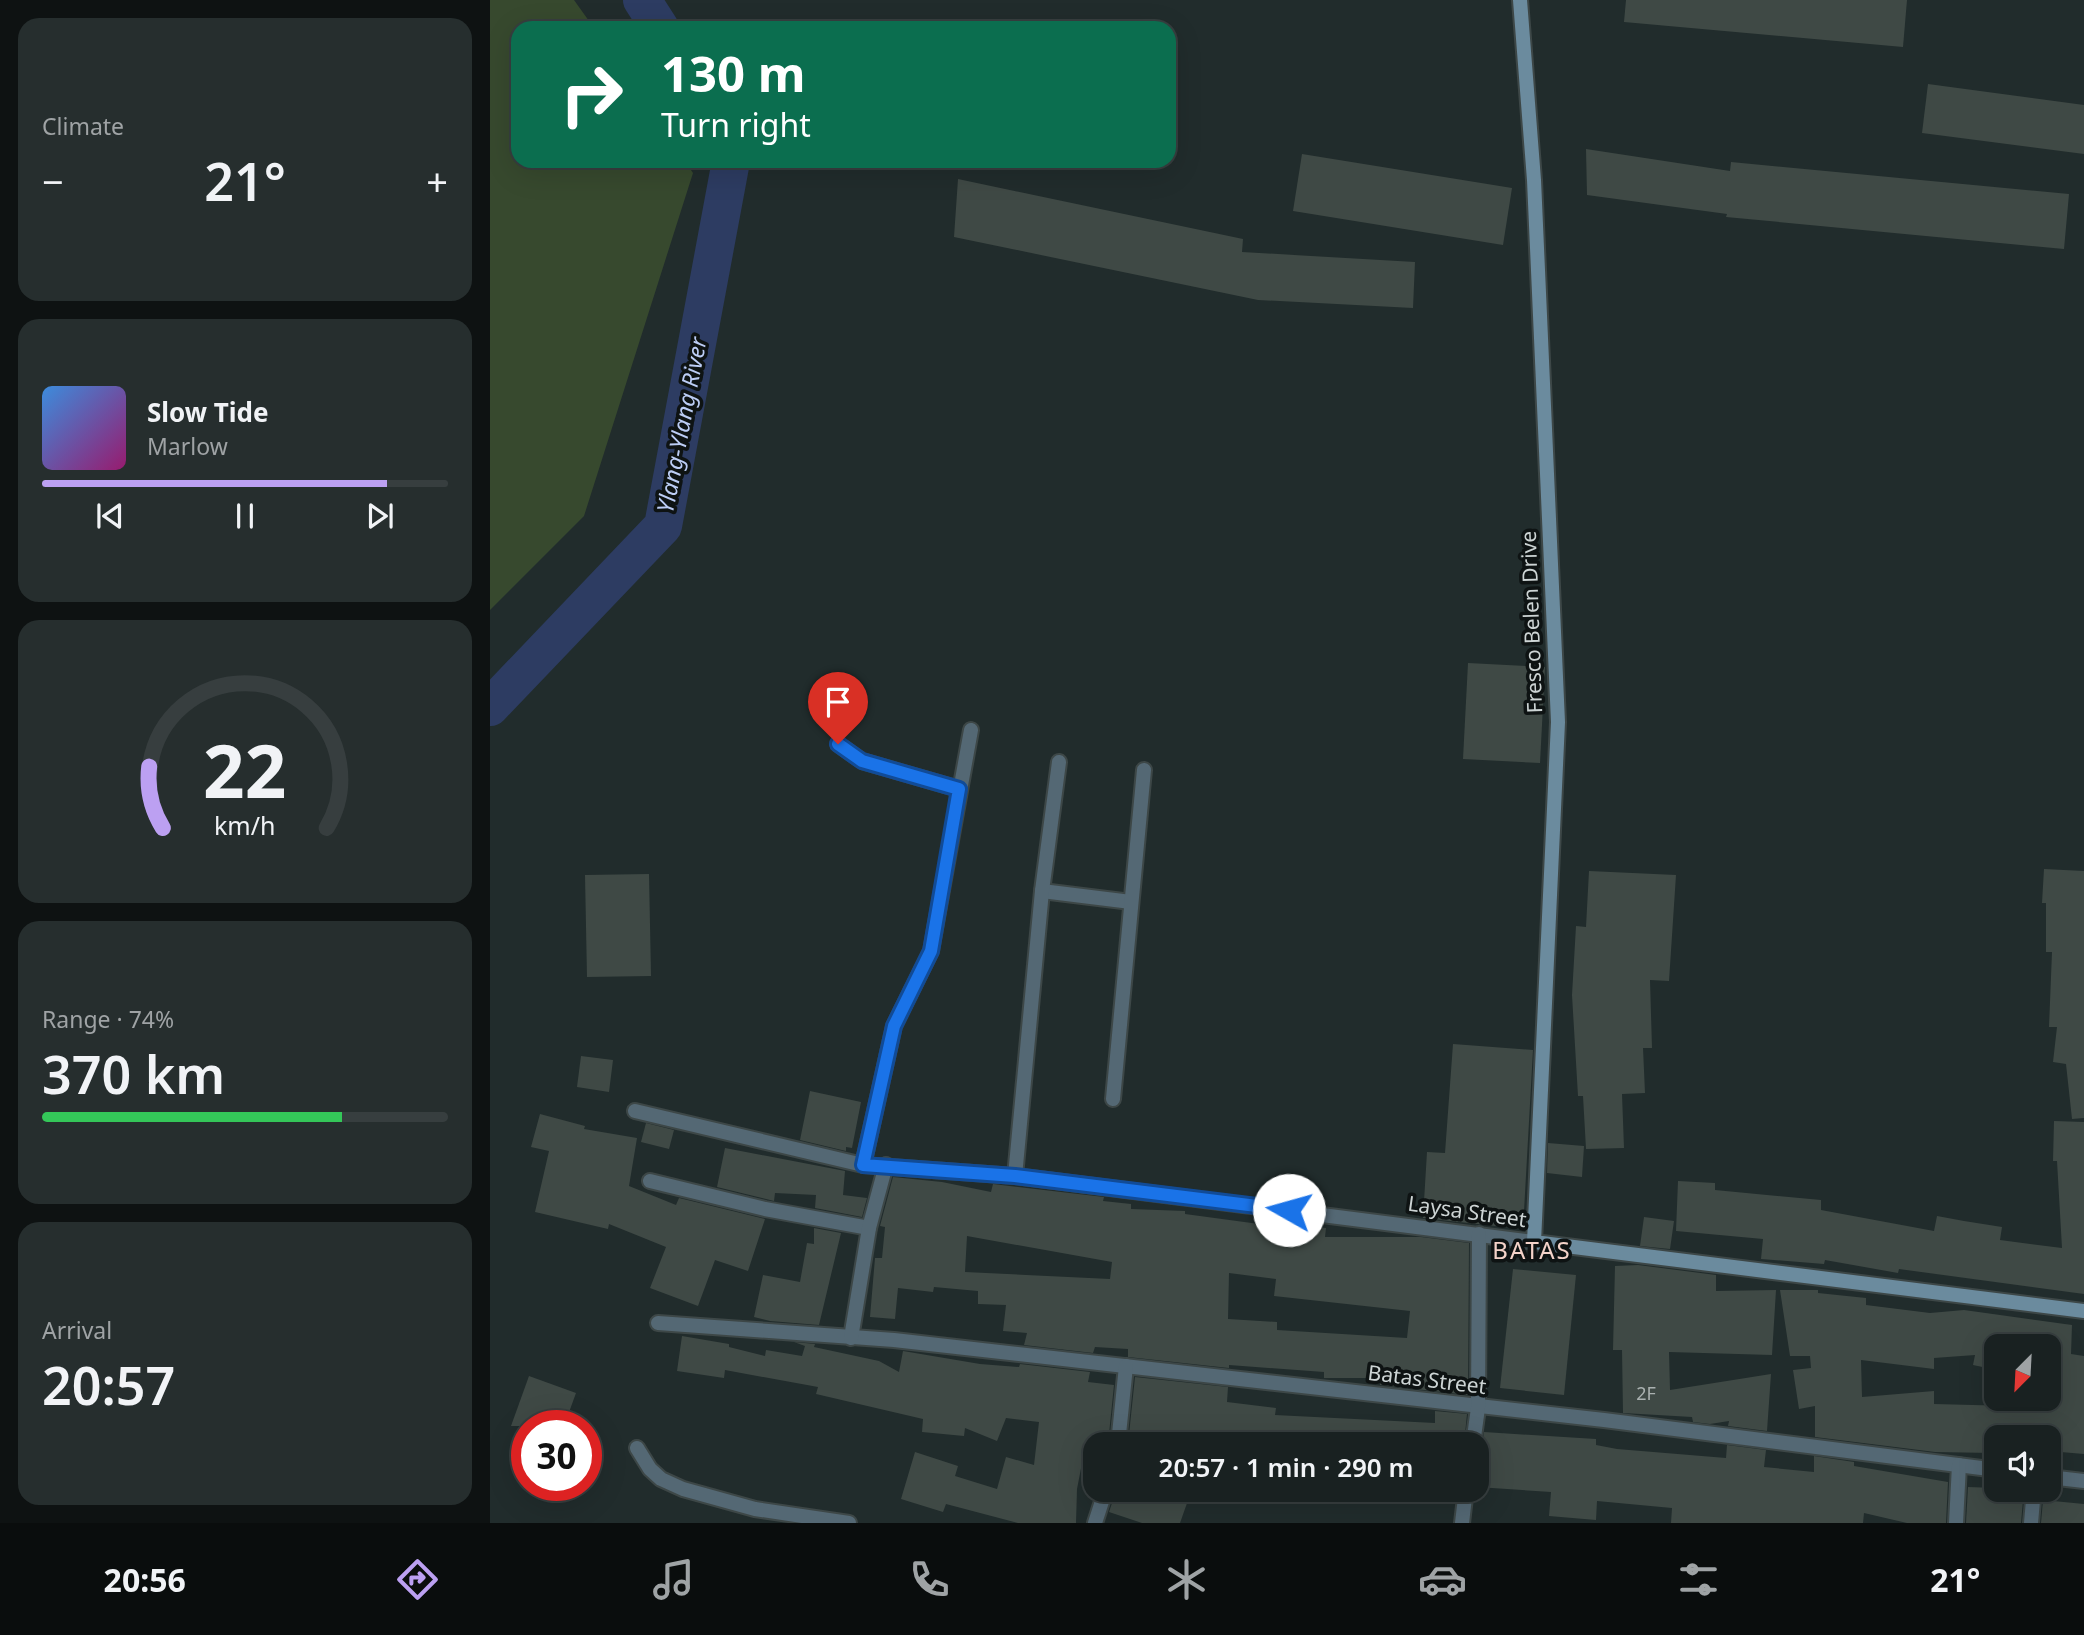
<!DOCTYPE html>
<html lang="en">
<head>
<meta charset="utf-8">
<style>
  :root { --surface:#192121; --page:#262e2e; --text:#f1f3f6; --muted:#9fa3a5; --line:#373e3f; --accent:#bca0f2 }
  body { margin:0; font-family:"Noto Sans",sans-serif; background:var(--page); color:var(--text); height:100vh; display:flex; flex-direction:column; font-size:26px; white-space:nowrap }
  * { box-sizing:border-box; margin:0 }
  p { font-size:23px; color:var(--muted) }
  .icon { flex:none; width:38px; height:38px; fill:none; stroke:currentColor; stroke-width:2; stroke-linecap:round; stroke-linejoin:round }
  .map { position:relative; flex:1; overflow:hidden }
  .side { display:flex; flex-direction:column; gap:18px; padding:18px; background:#0e1212; width:490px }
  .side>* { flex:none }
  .guide { position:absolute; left:21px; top:21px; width:665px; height:147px; border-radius:21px; box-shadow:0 7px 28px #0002,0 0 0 2px var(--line); background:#0b6e4f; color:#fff; overflow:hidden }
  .needle { width:46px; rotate:204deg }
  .fabs { position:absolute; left:1494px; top:1334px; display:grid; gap:14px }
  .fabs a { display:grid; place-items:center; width:77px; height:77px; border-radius:14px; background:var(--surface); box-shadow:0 7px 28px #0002,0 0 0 2px var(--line); font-size:35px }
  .speed { position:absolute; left:21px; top:1410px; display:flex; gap:14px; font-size:35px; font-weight:700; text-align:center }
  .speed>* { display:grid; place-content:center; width:91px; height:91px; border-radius:50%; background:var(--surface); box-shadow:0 7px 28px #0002,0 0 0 2px var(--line); line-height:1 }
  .speed .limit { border:10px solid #d22; background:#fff; color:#111 }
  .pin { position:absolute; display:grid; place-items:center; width:60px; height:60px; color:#fff; margin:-72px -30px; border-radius:50% 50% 50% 0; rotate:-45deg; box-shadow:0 0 7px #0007 }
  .pin .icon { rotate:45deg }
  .me { position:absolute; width:77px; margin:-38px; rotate:277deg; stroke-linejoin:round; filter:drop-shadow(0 0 5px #0008) }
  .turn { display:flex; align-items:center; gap:24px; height:147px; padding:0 35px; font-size:32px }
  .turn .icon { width:91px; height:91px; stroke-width:2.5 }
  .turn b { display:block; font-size:49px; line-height:60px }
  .big { font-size:52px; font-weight:600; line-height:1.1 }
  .side .widget { flex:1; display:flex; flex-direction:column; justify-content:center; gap:10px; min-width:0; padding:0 24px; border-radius:21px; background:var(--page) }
  .side .dial { align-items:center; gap:0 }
  .dial svg { height:182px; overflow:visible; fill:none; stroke:var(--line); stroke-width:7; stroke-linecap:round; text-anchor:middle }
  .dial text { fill:var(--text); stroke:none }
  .song { display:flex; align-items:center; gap:21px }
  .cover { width:84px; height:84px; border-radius:10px; background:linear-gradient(135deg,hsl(210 70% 55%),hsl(320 70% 35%)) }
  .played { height:7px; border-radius:4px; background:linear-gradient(90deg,var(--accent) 85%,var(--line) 85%) }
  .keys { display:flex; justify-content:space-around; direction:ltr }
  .heat { display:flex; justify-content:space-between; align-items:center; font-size:38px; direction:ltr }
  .charge { height:10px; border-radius:5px; background:linear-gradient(90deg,#34c759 74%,var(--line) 0) }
  .trip { position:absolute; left:593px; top:1432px; width:406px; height:70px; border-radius:21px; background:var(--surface); box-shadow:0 7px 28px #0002,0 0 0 2px var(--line); font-weight:600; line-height:70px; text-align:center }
  .menu { display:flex; height:112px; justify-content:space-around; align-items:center; background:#0a0d0d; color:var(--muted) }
  .menu .icon { width:49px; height:49px }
  .menu .current { color:var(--accent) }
  .menu b { font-size:32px; color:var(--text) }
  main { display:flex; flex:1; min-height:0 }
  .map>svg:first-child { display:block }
  .green { fill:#37492e }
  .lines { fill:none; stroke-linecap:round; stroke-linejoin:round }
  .river { stroke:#2d3c62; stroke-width:38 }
  .building { fill:#3f4945; fill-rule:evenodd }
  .street-casing { stroke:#3d4747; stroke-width:18 }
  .secondary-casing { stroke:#3d4747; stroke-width:18 }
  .street { stroke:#546874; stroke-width:14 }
  .secondary { stroke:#6b8b9e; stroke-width:14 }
  .route-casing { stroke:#114b97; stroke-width:18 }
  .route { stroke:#1a73e8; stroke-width:12 }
  .labels { text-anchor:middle; stroke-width:7; stroke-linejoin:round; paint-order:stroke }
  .number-label { font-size:18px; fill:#aab1b0 }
  .street-label { font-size:21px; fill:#cdd4d4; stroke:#0e1313 }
  .water-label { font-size:23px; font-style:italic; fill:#bccdf5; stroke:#0e1313 }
  .quarter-label { font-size:24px; letter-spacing:2px; fill:#f4d3c9; stroke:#0e1313 }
</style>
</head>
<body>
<main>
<section class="side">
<div class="widget"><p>Climate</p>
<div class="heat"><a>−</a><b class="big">21°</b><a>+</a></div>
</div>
<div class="widget">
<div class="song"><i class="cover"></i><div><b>Slow Tide</b><p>Marlow</p></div></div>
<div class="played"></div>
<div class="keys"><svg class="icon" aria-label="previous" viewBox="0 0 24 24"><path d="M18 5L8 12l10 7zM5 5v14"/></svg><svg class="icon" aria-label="pause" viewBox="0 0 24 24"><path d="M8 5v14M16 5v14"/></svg><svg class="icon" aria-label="next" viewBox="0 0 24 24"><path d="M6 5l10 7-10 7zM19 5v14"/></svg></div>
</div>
<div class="widget dial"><svg viewBox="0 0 100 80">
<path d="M14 69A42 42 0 1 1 86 69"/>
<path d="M14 69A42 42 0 0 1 8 42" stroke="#bca0f2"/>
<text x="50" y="56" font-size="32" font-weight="700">22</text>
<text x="50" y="72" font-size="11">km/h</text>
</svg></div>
<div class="widget"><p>Range · 74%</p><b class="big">370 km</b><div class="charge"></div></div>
<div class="widget"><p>Arrival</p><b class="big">20:57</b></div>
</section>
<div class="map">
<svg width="1594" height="1523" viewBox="0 0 1594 1523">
  <rect width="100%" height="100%" fill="#212c2c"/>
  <path class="green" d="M 0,0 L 84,0 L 104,28 L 28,28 L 28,161 L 195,161 L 203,173 L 94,516 L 0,610 Z"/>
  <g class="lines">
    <g class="river">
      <path d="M 152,0 L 170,28"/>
      <path d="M 0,707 L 173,526 L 241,161"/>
    </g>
  </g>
  <g class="building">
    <path d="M 1136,0 L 1417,0 L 1413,47 L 1134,22 Z"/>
    <path d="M 1438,84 L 1594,105 L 1594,154 L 1432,133 Z"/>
    <path d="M 1096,149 L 1240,171 L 1241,162 L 1579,194 L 1574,249 L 1236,217 L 1237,214 L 1097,195 Z"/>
    <path d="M 812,154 L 1022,188 L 1013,245 L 803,211 Z"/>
    <path d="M 468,179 L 753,239 L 752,252 L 925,262 L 923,308 L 768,300 L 464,237 Z"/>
    <path d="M 978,663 L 1055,667 L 1050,763 L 973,759 Z"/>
    <path d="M 1554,869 L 1594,871 L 1594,1118 L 1582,1119 L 1576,1064 L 1563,1062 L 1567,1027 L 1559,1027 L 1562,952 L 1556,952 L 1556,903 L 1552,903 Z"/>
    <path d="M 1099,871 L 1186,875 L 1179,981 L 1160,980 L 1162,1048 L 1153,1048 L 1155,1093 L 1132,1094 L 1134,1148 L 1096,1149 L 1093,1096 L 1088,1096 L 1082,995 L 1086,926 L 1096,927 Z"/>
    <path d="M 159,874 L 161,976 L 97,977 L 95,875 Z"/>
    <path d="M 963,1044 L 1043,1050 L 1033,1229 L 933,1218 L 937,1152 L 955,1153 Z"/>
    <path d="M 91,1056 L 123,1060 L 119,1092 L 87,1087 Z"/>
    <path d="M 320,1091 L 371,1102 L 362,1148 L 356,1147 L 356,1151 L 310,1140 Z"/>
    <path d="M 50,1114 L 95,1126 L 94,1129 L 147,1138 L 139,1186 L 186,1205 L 189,1198 L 275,1219 L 258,1271 L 225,1260 L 208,1306 L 160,1288 L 176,1247 L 119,1224 L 118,1229 L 45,1212 L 59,1151 L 41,1147 Z"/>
    <path d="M 1564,1121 L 1594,1122 L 1594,1294 L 1409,1269 L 1408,1273 L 1335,1260 L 1334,1264 L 1271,1259 L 1273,1239 L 1186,1231 L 1188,1181 L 1225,1183 L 1225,1190 L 1331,1200 L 1331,1210 L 1444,1231 L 1447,1216 L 1474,1221 L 1512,1227 L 1510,1240 L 1572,1248 L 1567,1161 L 1563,1161 Z"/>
    <path d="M 156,1123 L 184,1130 L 179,1149 L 151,1142 Z"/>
    <path d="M 1058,1143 L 1094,1146 L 1092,1177 L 1057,1173 Z"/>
    <path d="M 235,1148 L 355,1171 L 353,1195 L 377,1198 L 372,1217 L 325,1208 L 326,1195 L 285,1193 L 284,1201 L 227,1187 Z"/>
    <path d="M 403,1177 L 452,1182 L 501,1192 L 503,1184 L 614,1197 L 613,1201 L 641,1204 L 641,1209 L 695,1211 L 695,1214 L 791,1227 L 791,1223 L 836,1228 L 835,1237 L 931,1237 L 979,1243 L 978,1395 L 890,1385 L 890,1378 L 834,1378 L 834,1372 L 739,1365 L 739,1368 L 638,1357 L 638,1349 L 605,1347 L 603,1353 L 534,1345 L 537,1333 L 513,1331 L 516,1305 L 488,1304 L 488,1291 L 444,1287 L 443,1292 L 408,1288 L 405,1319 L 380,1317 L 385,1258 L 392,1258 L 395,1227 L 390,1226 ZM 477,1236 L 622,1262 L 620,1279 L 475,1272 ZM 739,1273 L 786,1279 L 784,1296 L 920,1311 L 917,1338 L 787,1330 L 787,1322 L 738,1319 Z"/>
    <path d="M 1154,1217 L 1184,1221 L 1180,1249 L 1150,1246 Z"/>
    <path d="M 324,1228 L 351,1233 L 329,1325 L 280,1321 L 264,1317 L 273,1275 L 310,1282 L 317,1243 L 324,1244 Z"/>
    <path d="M 1148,1265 L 1226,1275 L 1226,1291 L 1286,1290 L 1282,1355 L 1179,1352 L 1180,1390 L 1281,1374 L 1277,1431 L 1238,1426 L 1239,1421 L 1220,1424 L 1203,1422 L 1202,1417 L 1133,1413 L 1132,1350 L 1123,1350 L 1125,1266 Z"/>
    <path d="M 1023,1269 L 1086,1275 L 1074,1395 L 1010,1388 Z"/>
    <path d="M 1290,1290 L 1328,1290 L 1328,1293 L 1376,1298 L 1376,1305 L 1440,1313 L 1474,1310 L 1582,1325 L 1581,1354 L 1594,1356 L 1594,1454 L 1559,1451 L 1559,1437 L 1503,1437 L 1503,1453 L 1445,1452 L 1325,1437 L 1325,1406 L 1309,1409 L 1303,1370 L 1321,1368 L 1320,1356 L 1300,1356 ZM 1524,1341 L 1559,1341 L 1559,1398 L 1522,1398 L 1522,1406 L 1444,1404 L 1444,1391 L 1372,1397 L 1371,1360 L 1444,1369 L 1444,1358 L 1485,1355 L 1483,1365 L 1507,1370 L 1507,1346 L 1524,1346 Z"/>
    <path d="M 192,1336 L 239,1344 L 239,1347 L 275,1356 L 276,1350 L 312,1356 L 315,1346 L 304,1342 L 325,1344 L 324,1347 L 389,1361 L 409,1372 L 413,1351 L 490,1364 L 529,1367 L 530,1364 L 600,1372 L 598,1382 L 624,1385 L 618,1444 L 606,1444 L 606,1454 L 594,1453 L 587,1489 L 586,1523 L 528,1523 L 456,1504 L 453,1512 L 411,1499 L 425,1452 L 468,1466 L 465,1476 L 507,1489 L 516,1457 L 544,1465 L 549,1422 L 516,1418 L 507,1441 L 475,1428 L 474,1436 L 432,1432 L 433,1419 L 326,1394 L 328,1387 L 235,1370 L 234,1378 L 187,1371 Z"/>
    <path d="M 39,1376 L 86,1393 L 74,1426 L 21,1426 Z"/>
    <path d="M 645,1377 L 738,1387 L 737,1402 L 786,1408 L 785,1415 L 945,1423 L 945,1411 L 977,1414 L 974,1444 L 638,1444 Z"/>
    <path d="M 994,1432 L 1106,1439 L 1106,1445 L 1127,1449 L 1236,1458 L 1237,1445 L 1276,1450 L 1274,1467 L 1324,1472 L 1324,1456 L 1364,1462 L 1364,1466 L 1458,1482 L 1456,1523 L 1417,1523 L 1374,1513 L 1373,1523 L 1181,1523 L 1182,1508 L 1107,1501 L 1106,1520 L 1059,1516 L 1061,1492 L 987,1487 L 987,1453 L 992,1446 Z"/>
    <path d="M 1478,1487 L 1534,1489 L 1531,1523 L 1476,1523 Z"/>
    <path d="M 648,1489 L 702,1489 L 690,1523 L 652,1523 L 619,1512 L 624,1497 L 643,1503 Z"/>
    <path d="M 1553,1500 L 1594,1504 L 1594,1523 L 1551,1523 Z"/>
  </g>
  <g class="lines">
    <defs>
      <g id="street">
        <path d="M 348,744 L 372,761 L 469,789"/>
        <path d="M 552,891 L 641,902"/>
        <path d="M 623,1099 L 654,770"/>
        <path d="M 145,1111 L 373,1165 L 525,1176 L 1044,1242"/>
        <path d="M 373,1165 L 404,1026 L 441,951 L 481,730"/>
        <path d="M 525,1176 L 552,891 L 569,762"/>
        <path d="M 160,1181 L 275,1209 L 379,1228"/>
        <path d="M 168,1323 L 404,1340 L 1114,1420 L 1507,1470"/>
        <path d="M 361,1338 L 379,1228 L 396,1165"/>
        <path d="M 628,1444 L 636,1366"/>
        <path d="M 983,1444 L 988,1408 L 989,1234"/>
        <path d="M 147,1448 L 160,1469 L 171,1479 L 193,1489 L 265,1509 L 359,1523"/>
        <path d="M 1559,1477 L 1594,1481"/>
        <path d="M 605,1523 L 616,1489"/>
        <path d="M 972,1523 L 976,1489"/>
        <path d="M 1466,1523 L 1469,1465"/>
        <path d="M 1541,1523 L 1544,1489"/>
      </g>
      <path id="secondary" d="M 1030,0 L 1044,180 L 1068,722 L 1044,1242 L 1594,1311"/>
    </defs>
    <use href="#street" class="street-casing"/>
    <use href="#secondary" class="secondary-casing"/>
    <use href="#street" class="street"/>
    <use href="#secondary" class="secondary"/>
  </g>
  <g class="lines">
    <defs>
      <path id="route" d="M 348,744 L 372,761 L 469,789 L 441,951 L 404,1026 L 373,1165 L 525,1176 L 799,1210"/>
    </defs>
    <use href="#route" class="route-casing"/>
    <use href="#route" class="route"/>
  </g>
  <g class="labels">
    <g class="number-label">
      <text x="1156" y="1400">2F</text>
    </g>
    <g class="street-label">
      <text transform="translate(1042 622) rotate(-92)" y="7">Fresco Belen Drive</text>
      <text transform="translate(977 1212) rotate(8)" y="7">Laysa Street</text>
      <text transform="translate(937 1380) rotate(7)" y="7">Batas Street</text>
    </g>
    <g class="water-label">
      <text transform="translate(192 425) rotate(-79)" y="8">Ylang-Ylang River</text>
    </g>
    <g class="quarter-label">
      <text x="1042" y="1259">BATAS</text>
    </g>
  </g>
</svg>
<div class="fabs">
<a><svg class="needle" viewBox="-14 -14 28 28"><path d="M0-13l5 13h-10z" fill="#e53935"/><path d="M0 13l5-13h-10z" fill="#9fa3a5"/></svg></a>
<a><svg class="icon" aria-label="sound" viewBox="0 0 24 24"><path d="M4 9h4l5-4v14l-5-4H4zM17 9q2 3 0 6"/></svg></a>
</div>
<div class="speed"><div class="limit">30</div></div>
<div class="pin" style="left:348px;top:744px;background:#d93025"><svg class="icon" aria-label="arrive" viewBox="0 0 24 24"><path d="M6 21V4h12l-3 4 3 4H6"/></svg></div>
<svg class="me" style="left:799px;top:1210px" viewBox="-20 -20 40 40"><circle r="19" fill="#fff"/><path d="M0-13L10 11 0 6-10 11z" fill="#1a73e8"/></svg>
<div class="trip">20:57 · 1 min · 290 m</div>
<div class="guide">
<div class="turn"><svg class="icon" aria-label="right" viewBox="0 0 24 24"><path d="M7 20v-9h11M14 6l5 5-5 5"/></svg><div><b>130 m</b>Turn right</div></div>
</div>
</div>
</main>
<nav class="menu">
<b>20:56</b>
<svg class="icon current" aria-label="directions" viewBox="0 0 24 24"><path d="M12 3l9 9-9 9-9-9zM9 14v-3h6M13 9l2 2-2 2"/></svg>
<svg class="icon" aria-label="music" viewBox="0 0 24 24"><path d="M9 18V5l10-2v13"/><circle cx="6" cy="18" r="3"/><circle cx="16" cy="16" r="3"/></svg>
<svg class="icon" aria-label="phone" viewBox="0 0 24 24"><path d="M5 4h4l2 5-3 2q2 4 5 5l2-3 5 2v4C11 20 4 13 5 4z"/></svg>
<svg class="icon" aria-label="climate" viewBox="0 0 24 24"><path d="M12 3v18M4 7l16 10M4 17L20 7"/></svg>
<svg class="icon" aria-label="car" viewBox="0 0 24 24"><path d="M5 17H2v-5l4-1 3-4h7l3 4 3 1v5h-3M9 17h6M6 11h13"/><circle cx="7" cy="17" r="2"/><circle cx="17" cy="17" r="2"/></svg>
<svg class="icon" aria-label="filters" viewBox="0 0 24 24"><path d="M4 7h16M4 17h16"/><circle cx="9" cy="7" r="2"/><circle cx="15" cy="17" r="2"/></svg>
<b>21°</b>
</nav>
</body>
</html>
